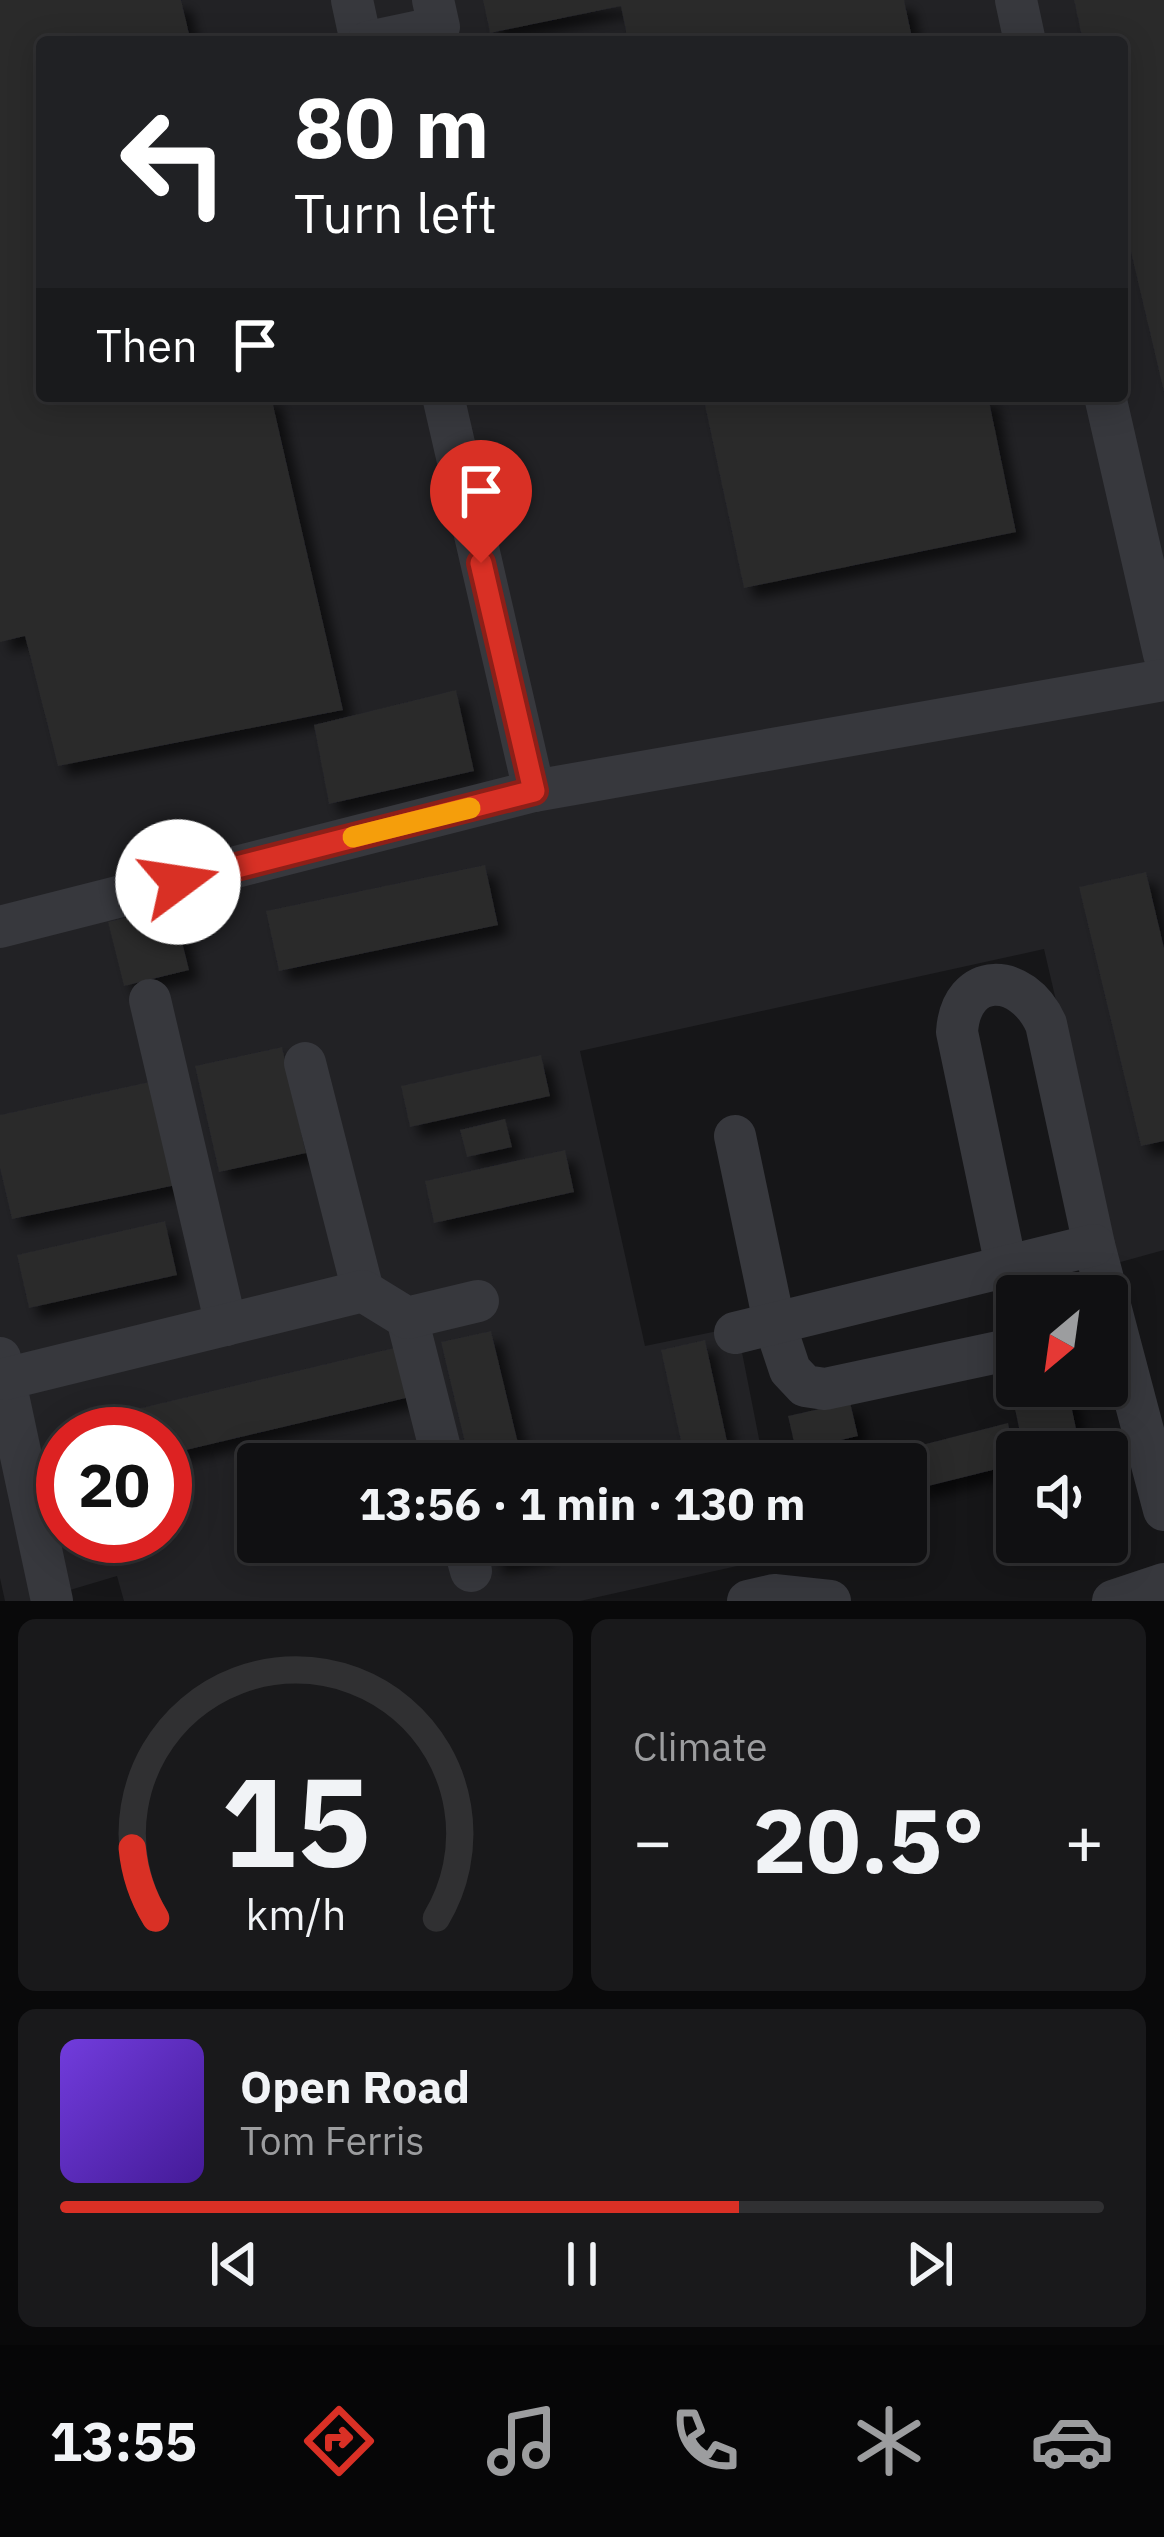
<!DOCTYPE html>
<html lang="en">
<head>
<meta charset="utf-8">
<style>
  :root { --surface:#101012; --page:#19191b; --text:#f1f3f6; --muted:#9c9d9f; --line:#303032; --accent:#d93025 }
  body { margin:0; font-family:"IBM Plex Sans",sans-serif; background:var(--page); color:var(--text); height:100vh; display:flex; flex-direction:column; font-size:45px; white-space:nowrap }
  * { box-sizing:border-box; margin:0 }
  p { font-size:39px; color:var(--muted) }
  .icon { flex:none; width:66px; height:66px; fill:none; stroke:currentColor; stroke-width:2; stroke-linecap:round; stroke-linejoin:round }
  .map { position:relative; height:1601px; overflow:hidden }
  .details { display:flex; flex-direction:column; gap:18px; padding:18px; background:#09090a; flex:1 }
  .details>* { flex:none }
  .banner { position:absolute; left:36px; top:36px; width:1092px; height:366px; border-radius:12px; box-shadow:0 6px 30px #0003,0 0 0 3px var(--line); background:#202124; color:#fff; overflow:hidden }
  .needle { width:78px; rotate:209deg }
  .buttons { position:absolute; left:996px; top:1275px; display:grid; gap:24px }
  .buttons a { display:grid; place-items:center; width:132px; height:132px; border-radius:12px; background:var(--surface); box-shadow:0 6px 30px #0003,0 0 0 3px var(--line); font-size:60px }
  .speed { position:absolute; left:36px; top:1407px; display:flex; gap:24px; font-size:60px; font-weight:700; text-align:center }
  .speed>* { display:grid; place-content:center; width:156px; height:156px; border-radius:50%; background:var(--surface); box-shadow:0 6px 30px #0003,0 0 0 3px var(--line); line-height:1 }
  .speed .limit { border:18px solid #d22; background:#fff; color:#111 }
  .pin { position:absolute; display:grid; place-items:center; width:102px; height:102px; color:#fff; margin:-123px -51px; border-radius:50% 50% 50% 0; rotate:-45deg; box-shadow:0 0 12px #0007 }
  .pin .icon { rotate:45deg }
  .me { position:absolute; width:132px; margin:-66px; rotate:76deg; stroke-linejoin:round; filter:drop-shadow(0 0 9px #0008) }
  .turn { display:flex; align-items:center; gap:42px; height:252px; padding:0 60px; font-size:54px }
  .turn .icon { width:156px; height:156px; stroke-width:2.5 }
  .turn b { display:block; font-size:84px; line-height:102px }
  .then { display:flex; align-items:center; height:114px; padding:0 60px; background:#0003; gap:24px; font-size:45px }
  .big { font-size:90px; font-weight:700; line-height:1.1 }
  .details .tile { flex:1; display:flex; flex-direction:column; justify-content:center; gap:18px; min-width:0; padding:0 42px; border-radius:18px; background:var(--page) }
  .details .dial { align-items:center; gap:0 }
  .dial svg { height:312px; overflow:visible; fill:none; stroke:var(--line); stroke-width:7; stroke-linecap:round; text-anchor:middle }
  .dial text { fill:var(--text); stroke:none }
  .song { display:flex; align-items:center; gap:36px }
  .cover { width:144px; height:144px; border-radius:18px; background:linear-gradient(135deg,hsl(260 70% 55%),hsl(260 70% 35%)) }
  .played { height:12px; border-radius:6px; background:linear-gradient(90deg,var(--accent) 65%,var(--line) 65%) }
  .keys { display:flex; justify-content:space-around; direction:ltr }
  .heat { display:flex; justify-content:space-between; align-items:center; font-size:66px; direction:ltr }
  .details .tiles { flex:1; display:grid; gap:18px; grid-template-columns:1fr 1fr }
  .tile:last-child { grid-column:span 2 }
  .trip { position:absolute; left:237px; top:1443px; width:690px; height:120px; border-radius:12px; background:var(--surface); box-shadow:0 6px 30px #0003,0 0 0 3px var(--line); font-weight:700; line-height:120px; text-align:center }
  .tab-bar { display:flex; height:192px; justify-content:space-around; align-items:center; background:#060607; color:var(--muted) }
  .tab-bar .icon { width:84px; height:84px }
  .tab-bar .selected { color:var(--accent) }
  .tab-bar b { font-size:54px; color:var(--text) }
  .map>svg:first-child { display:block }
  .built { fill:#222225; fill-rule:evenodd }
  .building { fill:#29292c; filter:url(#shadow) }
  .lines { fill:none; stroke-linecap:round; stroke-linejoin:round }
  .minor { stroke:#37383d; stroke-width:42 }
  .route-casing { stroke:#8d1f18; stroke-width:30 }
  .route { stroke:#d93025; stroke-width:21 }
  .slow { stroke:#f59e0b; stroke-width:21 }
</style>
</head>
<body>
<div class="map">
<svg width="1164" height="1601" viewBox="0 0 1164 1601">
  <defs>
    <filter id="shadow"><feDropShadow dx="10" dy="10" stdDeviation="6" flood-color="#0009"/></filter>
  </defs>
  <rect width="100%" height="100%" fill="#161618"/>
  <path class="built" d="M 0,0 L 1164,0 L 1164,1250 L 1117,1263 L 1044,949 L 580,1051 L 645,1346 L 737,1327 L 764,1464 L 258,1464 L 258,1542 L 780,1542 L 782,1556 L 580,1601 L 124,1601 L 117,1576 L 33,1601 L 5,1601 L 0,1578 ZM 42,42 L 1122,42 L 1122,396 L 42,396 ZM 63,1434 L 165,1434 L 165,1536 L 63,1536 Z"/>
  <g class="building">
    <path d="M 0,0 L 181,0 L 191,42 L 42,42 L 42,396 L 271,396 L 343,710 L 58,766 L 25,636 L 0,642 Z"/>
    <path d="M 483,0 L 904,0 L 913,42 L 628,42 L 621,6 L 490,33 Z"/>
    <path d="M 1074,0 L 1164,0 L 1164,392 L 1122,214 L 1122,42 L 1083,42 Z"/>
    <path d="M 703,396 L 988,396 L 1016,532 L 744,588 Z"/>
    <path d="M 456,690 L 474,771 L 329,804 L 314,725 Z"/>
    <path d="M 485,865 L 498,925 L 279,971 L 266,911 Z"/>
    <path d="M 1146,872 L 1164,948 L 1164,1141 L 1141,1146 L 1079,887 Z"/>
    <path d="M 173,905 L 189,970 L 124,986 L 108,922 Z"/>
    <path d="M 282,1047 L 306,1153 L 219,1172 L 195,1066 Z"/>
    <path d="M 541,1055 L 550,1096 L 410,1127 L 401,1086 Z"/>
    <path d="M 158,1080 L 186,1183 L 12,1219 L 0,1168 L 0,1115 Z"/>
    <path d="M 505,1119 L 512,1147 L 467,1157 L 460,1130 Z"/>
    <path d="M 565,1150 L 574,1192 L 434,1223 L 425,1181 Z"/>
    <path d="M 165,1221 L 177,1275 L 29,1308 L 17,1255 Z"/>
    <path d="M 491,1331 L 523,1464 L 470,1464 L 441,1342 Z"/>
    <path d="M 705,1340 L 732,1464 L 686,1464 L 661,1350 Z"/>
    <path d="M 398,1347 L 410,1397 L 165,1455 L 165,1434 L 103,1434 L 99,1418 Z"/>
    <path d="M 1017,1383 L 1017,1386 L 1067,1386 L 1081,1452 L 1024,1452 L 1010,1385 Z"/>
    <path d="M 850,1402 L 858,1436 L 796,1451 L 788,1416 Z"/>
    <path d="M 1008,1423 L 1017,1464 L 916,1489 L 906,1449 Z"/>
    <path d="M 489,1542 L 541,1542 L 544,1553 L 494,1564 Z"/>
  </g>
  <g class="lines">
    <g class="minor">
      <path d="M 352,0 L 361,42"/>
      <path d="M 1016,0 L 1025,42"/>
      <path d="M 368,42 L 439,27 L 433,0"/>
      <path d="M 443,396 L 534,791"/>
      <path d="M 1105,396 L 1164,654"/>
      <path d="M 0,927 L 534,791 L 1164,680"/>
      <path d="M 150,1000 L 226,1325"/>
      <path d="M 305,1063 L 363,1291"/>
      <path d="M 735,1136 L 774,1322 L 790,1370 L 805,1386 L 825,1389 L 1017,1348"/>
      <path d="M 1006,1266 L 957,1032 C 961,970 1022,971 1046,1024 L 1094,1245 L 1164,1510"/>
      <path d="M 407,1318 L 444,1464"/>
      <path d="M 735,1333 L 1094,1245"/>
      <path d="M 0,1358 L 52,1601"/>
      <path d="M 5,1379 L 363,1291 L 407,1318 L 478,1301"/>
      <path d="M 463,1542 L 471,1571"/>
      <path d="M 748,1601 L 774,1595 L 830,1601"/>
      <path d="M 1113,1601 L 1164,1584"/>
    </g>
  </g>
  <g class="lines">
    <defs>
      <path id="route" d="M 178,882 L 534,791 L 481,563"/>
    </defs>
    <use href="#route" class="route-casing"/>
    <use href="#route" class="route"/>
    <path class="slow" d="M 353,837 L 470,808"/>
  </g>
</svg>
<div class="buttons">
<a><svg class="needle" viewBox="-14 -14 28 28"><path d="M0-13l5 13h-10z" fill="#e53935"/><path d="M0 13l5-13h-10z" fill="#9c9d9f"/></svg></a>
<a><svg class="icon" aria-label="sound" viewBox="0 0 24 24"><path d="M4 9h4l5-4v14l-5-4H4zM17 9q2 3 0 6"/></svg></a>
</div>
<div class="speed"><div class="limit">20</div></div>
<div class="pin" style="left:481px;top:563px;background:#d93025"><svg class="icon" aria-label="arrive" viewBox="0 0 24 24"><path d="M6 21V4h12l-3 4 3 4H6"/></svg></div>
<svg class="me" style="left:178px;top:882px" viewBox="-20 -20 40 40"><circle r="19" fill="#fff"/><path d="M0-13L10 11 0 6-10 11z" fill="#d93025"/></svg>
<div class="trip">13:56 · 1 min · 130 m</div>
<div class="banner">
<div class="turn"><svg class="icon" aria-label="left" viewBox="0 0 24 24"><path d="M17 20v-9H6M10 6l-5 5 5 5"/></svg><div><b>80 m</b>Turn left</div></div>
<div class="then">Then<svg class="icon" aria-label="arrive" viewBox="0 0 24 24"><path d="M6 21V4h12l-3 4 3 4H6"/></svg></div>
</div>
</div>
<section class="details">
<div class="tiles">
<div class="tile dial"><svg viewBox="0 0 100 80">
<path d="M14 69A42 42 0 1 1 86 69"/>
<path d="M14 69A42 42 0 0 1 8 51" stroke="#d93025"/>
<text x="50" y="56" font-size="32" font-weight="700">15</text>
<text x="50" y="72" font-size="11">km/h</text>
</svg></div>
<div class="tile"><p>Climate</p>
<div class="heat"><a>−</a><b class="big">20.5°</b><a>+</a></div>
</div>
<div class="tile">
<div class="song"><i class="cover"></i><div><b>Open Road</b><p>Tom Ferris</p></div></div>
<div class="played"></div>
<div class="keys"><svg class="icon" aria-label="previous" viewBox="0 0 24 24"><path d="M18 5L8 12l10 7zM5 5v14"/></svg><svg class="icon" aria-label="pause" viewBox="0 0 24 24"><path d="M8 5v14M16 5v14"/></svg><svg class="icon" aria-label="next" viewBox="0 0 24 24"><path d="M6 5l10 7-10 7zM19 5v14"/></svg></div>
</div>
</div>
</section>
<nav class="tab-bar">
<b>13:55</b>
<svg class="icon selected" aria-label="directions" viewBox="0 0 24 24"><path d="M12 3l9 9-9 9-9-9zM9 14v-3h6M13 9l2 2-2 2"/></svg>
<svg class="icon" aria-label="music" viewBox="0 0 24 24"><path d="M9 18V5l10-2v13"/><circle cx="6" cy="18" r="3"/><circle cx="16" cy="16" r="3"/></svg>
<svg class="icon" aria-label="phone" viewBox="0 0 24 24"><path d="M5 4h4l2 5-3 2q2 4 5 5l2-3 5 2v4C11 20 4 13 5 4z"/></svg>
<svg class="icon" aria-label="climate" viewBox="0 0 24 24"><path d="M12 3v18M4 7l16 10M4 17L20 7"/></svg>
<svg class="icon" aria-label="car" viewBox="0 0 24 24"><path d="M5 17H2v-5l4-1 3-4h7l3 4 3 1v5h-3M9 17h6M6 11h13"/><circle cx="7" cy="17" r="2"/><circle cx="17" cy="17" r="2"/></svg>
</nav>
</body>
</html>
